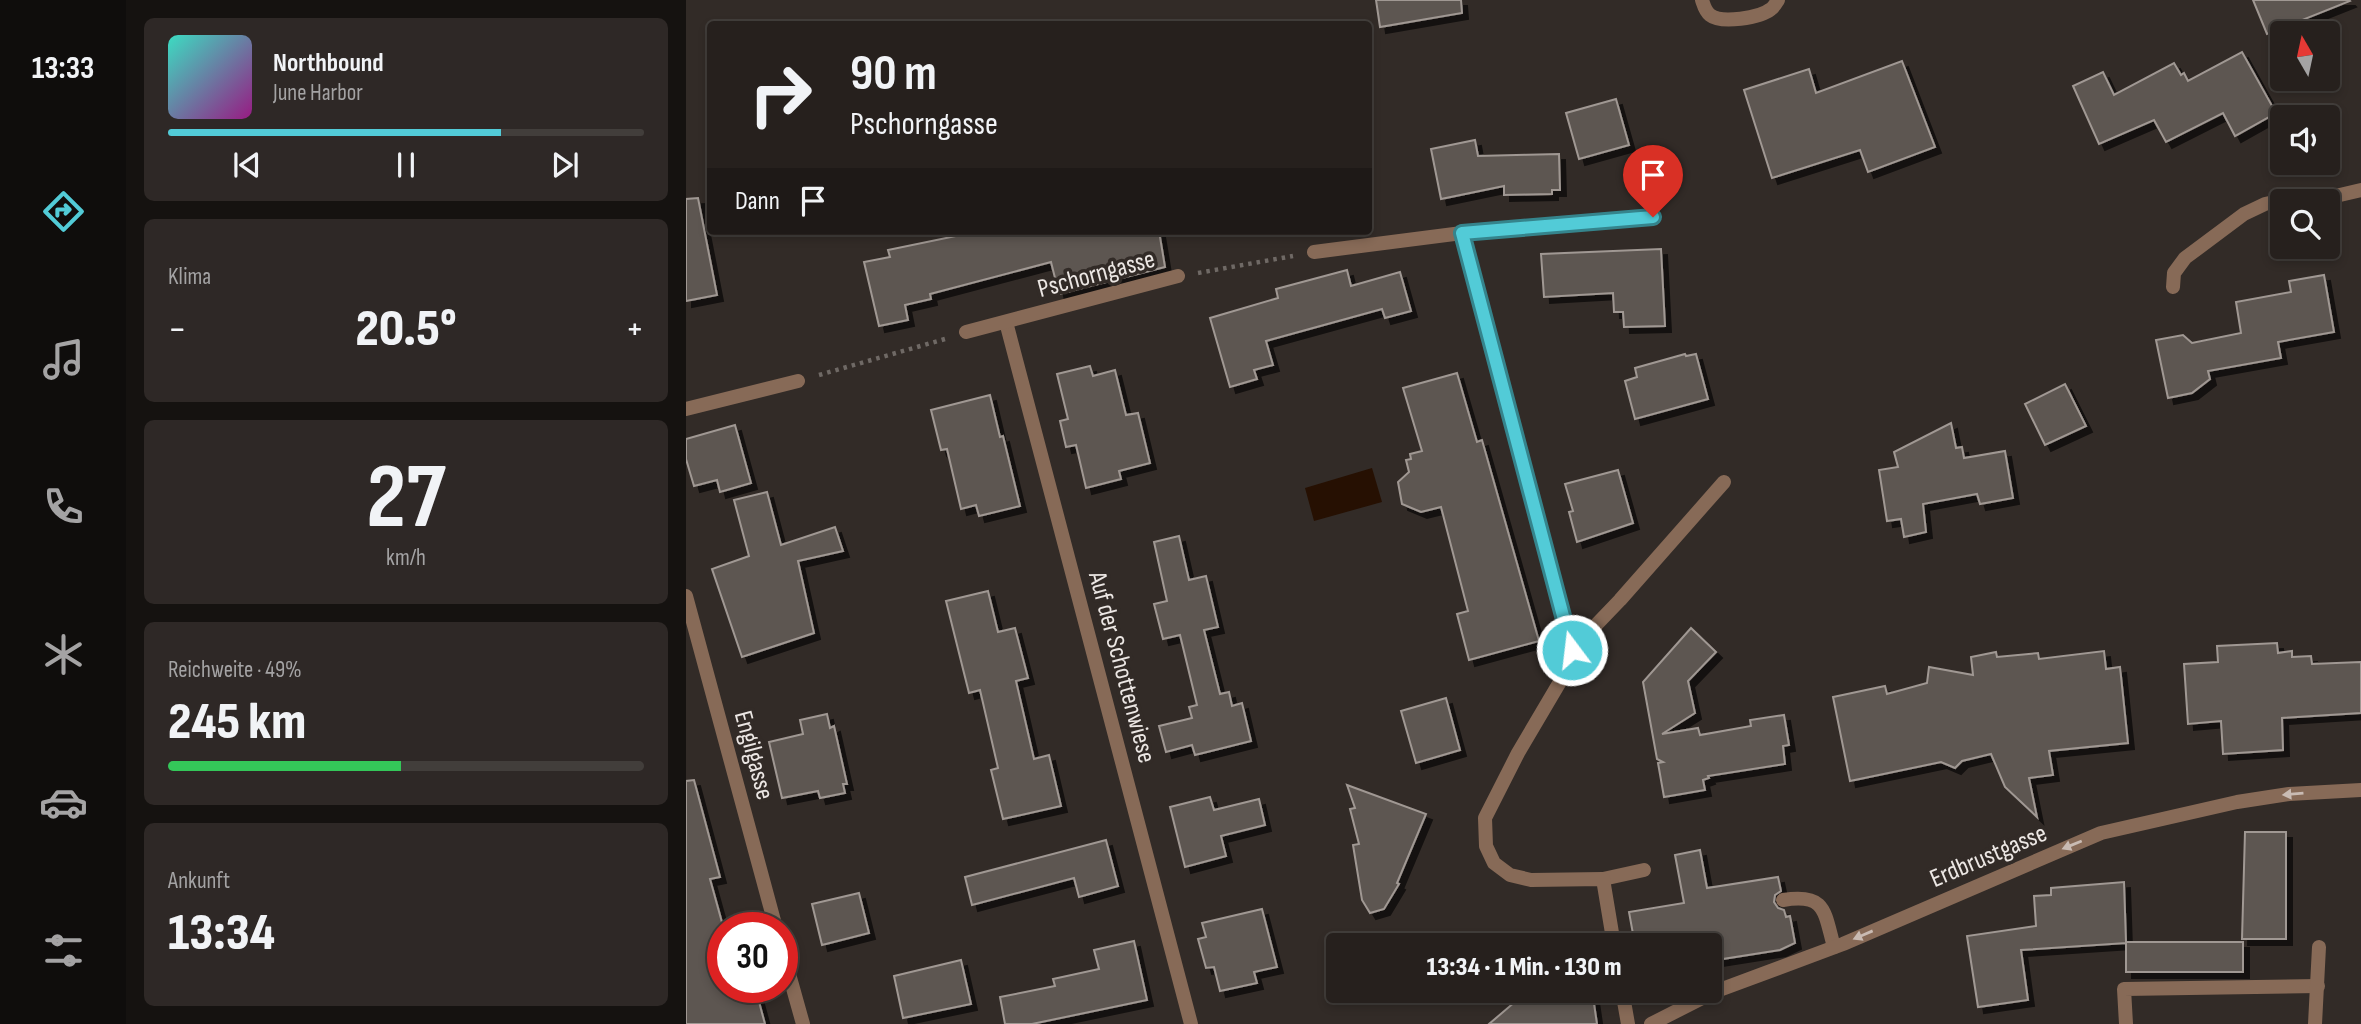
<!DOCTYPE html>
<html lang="de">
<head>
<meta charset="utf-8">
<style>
  :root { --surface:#26201d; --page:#2e2826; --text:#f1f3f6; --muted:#a4a3a4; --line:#423e3b; --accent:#52cbd7 }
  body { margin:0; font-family:"Sofia Sans Condensed",sans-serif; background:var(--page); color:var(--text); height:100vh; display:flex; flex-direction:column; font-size:26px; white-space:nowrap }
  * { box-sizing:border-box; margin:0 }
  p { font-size:23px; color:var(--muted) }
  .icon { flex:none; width:38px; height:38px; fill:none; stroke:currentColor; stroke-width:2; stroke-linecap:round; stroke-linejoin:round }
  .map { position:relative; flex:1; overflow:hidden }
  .panel { display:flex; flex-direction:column; gap:18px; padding:18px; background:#151210; width:560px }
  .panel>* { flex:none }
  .top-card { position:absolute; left:21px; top:21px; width:665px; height:214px; border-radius:7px; box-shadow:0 4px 10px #0003,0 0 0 2px var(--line); background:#26201d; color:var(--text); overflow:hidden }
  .needle { width:46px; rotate:351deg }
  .controls { position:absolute; left:1584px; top:21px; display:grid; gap:14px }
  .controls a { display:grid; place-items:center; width:70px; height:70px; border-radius:7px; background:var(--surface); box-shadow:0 4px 10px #0003,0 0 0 2px var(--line); font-size:35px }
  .speed { position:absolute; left:21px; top:912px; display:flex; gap:14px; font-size:35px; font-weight:700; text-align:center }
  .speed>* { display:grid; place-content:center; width:91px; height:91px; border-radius:50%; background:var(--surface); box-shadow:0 4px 10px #0003,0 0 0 2px var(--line); line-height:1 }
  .speed .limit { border:10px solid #d22; background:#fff; color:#111 }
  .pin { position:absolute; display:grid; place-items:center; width:60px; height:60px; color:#fff; margin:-72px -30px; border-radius:50% 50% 50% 0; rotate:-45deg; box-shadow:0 0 7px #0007 }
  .pin .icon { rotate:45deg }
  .me { position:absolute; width:77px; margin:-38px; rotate:345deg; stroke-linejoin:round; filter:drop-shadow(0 0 5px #0008) }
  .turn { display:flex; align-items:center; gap:24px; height:147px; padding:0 28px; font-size:32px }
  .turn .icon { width:91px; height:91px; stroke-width:2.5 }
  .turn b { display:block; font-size:49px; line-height:60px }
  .then { display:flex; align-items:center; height:66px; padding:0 28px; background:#0003; gap:14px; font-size:26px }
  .big { font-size:52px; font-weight:800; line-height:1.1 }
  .panel .tile { flex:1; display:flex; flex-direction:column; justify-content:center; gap:10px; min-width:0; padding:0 24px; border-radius:10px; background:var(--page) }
  .panel .dial { align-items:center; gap:0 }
  .dial b { font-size:91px; line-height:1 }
  .song { display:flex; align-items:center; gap:21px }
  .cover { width:84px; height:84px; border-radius:10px; background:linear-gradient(135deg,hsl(170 70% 55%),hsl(310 70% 35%)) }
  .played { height:7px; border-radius:4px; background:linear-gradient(90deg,var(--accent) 70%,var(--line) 70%) }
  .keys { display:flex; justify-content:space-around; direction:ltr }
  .heat { display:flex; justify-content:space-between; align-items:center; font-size:38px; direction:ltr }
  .charge { height:10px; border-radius:5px; background:linear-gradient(90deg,#34c759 49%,var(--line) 0) }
  .trip { position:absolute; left:640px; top:933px; width:396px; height:70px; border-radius:7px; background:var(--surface); box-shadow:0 4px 10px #0003,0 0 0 2px var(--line); font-weight:800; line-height:70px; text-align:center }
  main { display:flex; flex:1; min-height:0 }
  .dock { display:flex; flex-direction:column; width:126px; justify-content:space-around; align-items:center; background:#0f0d0c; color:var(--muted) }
  .dock .icon { width:49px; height:49px }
  .dock .active { color:var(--accent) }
  .dock b { font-size:32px; color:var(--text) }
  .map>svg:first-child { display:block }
  .water { fill:#261002 }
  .building { fill:#5d5651; stroke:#a09893; stroke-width:2; filter:url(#shadow) }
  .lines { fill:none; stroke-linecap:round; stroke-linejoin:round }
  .path { stroke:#6f6965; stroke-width:4.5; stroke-dasharray:3.5 5; stroke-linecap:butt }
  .lane { stroke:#876a57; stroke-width:14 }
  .street { stroke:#876a57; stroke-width:14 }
  .oneway { fill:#c9bbb3 }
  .route-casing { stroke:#35848c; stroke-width:18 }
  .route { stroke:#52cbd7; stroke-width:12 }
  .labels { text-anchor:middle; stroke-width:7; stroke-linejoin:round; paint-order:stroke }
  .street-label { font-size:26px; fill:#ece7e4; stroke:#322b27 }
</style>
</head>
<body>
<main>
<nav class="dock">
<b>13:33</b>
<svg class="icon active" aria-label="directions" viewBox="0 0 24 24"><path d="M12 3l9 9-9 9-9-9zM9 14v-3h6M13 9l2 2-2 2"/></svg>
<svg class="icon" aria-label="music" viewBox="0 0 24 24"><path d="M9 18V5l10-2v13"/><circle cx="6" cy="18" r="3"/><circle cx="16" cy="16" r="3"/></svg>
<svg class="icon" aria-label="phone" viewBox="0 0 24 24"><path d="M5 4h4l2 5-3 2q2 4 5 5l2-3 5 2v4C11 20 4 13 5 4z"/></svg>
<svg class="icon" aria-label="climate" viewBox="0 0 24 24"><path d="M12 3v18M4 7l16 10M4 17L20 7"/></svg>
<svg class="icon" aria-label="car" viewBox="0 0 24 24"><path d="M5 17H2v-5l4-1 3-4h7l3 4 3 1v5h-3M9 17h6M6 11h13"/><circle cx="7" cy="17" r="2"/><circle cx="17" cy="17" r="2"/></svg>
<svg class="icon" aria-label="filters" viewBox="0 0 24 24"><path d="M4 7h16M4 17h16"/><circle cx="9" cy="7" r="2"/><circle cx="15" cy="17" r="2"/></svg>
</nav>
<section class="panel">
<div class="tile">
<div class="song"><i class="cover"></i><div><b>Northbound</b><p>June Harbor</p></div></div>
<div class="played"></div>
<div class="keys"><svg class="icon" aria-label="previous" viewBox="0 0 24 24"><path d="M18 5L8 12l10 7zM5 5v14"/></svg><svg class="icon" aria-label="pause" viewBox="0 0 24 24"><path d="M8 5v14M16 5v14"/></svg><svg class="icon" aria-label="next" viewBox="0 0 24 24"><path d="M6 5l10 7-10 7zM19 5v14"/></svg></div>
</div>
<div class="tile"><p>Klima</p>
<div class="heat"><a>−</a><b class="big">20.5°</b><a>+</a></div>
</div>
<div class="tile dial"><b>27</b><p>km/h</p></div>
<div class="tile"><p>Reichweite · 49%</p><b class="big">245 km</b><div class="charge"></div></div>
<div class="tile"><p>Ankunft</p><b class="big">13:34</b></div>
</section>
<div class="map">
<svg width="1675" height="1024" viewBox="0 0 1675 1024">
  <defs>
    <filter id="shadow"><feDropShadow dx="6" dy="6" stdDeviation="0" flood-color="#0009"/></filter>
  </defs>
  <rect width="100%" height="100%" fill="#322b27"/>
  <path class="water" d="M 686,468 L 696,502 L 628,521 L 619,488 Z"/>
  <g class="building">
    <path d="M 690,0 L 775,0 L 776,13 L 694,27 Z"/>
    <path d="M 1567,0 L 1663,0 L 1664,1 L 1581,34 Z"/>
    <path d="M 1556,52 L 1590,113 L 1549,136 L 1537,113 L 1480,142 L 1468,120 L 1413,144 L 1387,86 L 1417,72 L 1428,95 L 1488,63 L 1495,75 L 1498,73 L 1502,81 Z"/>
    <path d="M 1216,61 L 1249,147 L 1182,172 L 1174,150 L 1086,178 L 1058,90 L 1123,69 L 1130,93 Z"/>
    <path d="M 930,99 L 943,145 L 893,159 L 880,113 Z"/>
    <path d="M 789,140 L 792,156 L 873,154 L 874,190 L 866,190 L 866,194 L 818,195 L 818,186 L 755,199 L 745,149 Z"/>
    <path d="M 12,198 L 31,295 L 0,301 L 0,199 Z"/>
    <path d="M 269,231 L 473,231 L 479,267 L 373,294 L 365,262 L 244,294 L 245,299 L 219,305 L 222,320 L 193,326 L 178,262 L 204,257 L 202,250 L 270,236 Z"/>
    <path d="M 975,249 L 979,326 L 938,327 L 937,312 L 928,312 L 927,293 L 858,297 L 855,254 Z"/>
    <path d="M 661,270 L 665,286 L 714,272 L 725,311 L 699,318 L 696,309 L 580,341 L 587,365 L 568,370 L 571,379 L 544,387 L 524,318 L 592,298 L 590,289 Z"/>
    <path d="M 1638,275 L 1648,332 L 1592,342 L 1595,358 L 1522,371 L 1524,379 L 1506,393 L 1482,398 L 1470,340 L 1497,335 L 1506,343 L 1555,333 L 1550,302 L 1605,292 L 1603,281 Z"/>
    <path d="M 999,354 L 1000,356 L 1010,354 L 1022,399 L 949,419 L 939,381 L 951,377 L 949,368 Z"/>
    <path d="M 404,366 L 407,376 L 429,370 L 440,415 L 452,413 L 464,463 L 433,471 L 435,479 L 400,488 L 390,445 L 380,447 L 374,421 L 382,419 L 371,374 Z"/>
    <path d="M 771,373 L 791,442 L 796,440 L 853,641 L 783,660 L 771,614 L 782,611 L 755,507 L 735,512 L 716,504 L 712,482 L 723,472 L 720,460 L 725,459 L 724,454 L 736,451 L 717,388 Z"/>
    <path d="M 1379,384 L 1400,426 L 1359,445 L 1339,404 Z"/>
    <path d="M 304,395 L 314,437 L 317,436 L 334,506 L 293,516 L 290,505 L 275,509 L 261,449 L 255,450 L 245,410 Z"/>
    <path d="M 1265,423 L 1270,448 L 1276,447 L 1278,458 L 1319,451 L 1327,498 L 1294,504 L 1291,494 L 1237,504 L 1240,532 L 1218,537 L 1215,519 L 1201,521 L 1193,470 L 1212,467 L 1208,452 Z"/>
    <path d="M 49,425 L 65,483 L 34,492 L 31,480 L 8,486 L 0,459 L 0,439 Z"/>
    <path d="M 932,470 L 947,523 L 891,542 L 883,512 L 887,511 L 879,484 Z"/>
    <path d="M 81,492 L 95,545 L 149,527 L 157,551 L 112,561 L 128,633 L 56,657 L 26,569 L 63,556 L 48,500 Z"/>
    <path d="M 493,536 L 503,580 L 520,576 L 532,627 L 518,630 L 534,694 L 543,692 L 546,706 L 556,703 L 565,741 L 509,755 L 506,745 L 480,752 L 473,726 L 506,718 L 503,707 L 511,705 L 494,635 L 477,639 L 468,604 L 481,601 L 468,542 Z"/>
    <path d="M 302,591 L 312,632 L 329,628 L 342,678 L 330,681 L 348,759 L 363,755 L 375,806 L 317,819 L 305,770 L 312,768 L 294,690 L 283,693 L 260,601 Z"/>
    <path d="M 1005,628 L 1030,652 L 1002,681 L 1009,713 L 976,734 L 1012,728 L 1014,735 L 1065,726 L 1064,720 L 1098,715 L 1103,745 L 1097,746 L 1099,764 L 1022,776 L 1023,778 L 1017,780 L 1019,790 L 978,797 L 972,763 L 977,762 L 971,759 L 957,682 Z"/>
    <path d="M 1591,643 L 1592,653 L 1606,651 L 1606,657 L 1625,656 L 1626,664 L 1675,662 L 1675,713 L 1596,718 L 1597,750 L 1537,754 L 1535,721 L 1502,724 L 1498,664 L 1532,662 L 1531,646 Z"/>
    <path d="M 1418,651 L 1420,669 L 1434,667 L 1442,743 L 1363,751 L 1367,775 L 1343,778 L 1351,817 L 1319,787 L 1305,754 L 1276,761 L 1269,768 L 1255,762 L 1164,781 L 1147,697 L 1199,686 L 1201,694 L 1241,683 L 1243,667 L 1287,675 L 1285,657 L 1310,652 L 1311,657 L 1352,653 L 1353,659 Z"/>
    <path d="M 760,698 L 774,750 L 730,763 L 715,711 Z"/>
    <path d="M 141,714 L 144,728 L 148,726 L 161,784 L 157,784 L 159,793 L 134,798 L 132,791 L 96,798 L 83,742 L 117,734 L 114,720 Z"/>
    <path d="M 8,780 L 34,877 L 24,879 L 37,926 L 37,987 L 69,987 L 79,1024 L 0,1024 L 0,781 Z"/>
    <path d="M 661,785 L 740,814 L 711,883 L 713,884 L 698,909 L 684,913 L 676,900 L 667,845 L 673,844 L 664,809 L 669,808 Z"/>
    <path d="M 524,797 L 528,810 L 573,799 L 579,825 L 535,836 L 540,856 L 499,867 L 484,807 Z"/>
    <path d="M 1559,832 L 1600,832 L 1600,939 L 1556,939 Z"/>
    <path d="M 420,840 L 432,886 L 393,897 L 388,878 L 286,905 L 279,877 Z"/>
    <path d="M 1014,850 L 1021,888 L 1092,877 L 1095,891 L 1089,895 L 1088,902 L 1092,908 L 1098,910 L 1100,917 L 1104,916 L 1109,943 L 1094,950 L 1024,961 L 1024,945 L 949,945 L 943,912 L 998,903 L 989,855 Z"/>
    <path d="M 1438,882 L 1440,942 L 1557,942 L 1557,972 L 1440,972 L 1440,943 L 1335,950 L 1342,1000 L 1292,1007 L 1281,936 L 1350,926 L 1348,896 L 1365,895 L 1365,888 Z"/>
    <path d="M 173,893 L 183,933 L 136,945 L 126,904 Z"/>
    <path d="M 576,909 L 591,967 L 568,972 L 571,983 L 534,991 L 528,967 L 520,968 L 512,939 L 520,937 L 516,923 Z"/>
    <path d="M 448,941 L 461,1000 L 346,1024 L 319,1024 L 314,997 L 369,986 L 367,979 L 413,969 L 408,950 Z"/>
    <path d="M 275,960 L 285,1004 L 217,1018 L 208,976 Z"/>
    <path d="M 843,990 L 906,990 L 911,1024 L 803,1024 Z"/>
  </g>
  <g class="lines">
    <g class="path">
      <path d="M 512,273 L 607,256"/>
      <path d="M 133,375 L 259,339"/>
    </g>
    <g class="lane">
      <path d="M 1016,0 C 1018,6 1019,11 1024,15 C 1035,24 1074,18 1085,9 C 1088,7 1090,3 1092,0"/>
      <path d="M 1097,900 C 1140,893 1138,911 1148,947"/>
      <path d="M 1440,1024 L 1438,989 L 1632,986"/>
      <path d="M 1629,1024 L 1633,947"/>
    </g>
    <g class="street">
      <path d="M 776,233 L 886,650"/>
      <path d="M 628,252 L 776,233 L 967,217"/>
      <path d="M 1487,287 L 1488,273 L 1499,258 L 1558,214 L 1579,204 L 1597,200 L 1641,198 L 1675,190"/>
      <path d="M 320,322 L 505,1024"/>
      <path d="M 280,332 L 492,276"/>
      <path d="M 0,409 L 112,381"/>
      <path d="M 0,596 L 90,928"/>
      <path d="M 917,879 L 958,870"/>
      <path d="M 928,945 L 917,879 L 845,880 L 824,875 L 808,863 L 800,846 L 799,818 L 832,753 L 878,675 L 886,650 L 934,600 L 1038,482"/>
      <path d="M 96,949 L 117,1024"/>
      <path d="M 936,990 L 942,1024"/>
      <path d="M 965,1024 L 1028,992 L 1157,944 L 1415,833 L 1551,802 L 1603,794 L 1675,790"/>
    </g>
  </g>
  <defs><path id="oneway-solid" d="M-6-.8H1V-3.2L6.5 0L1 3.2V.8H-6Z" transform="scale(1.75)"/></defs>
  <g class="oneway">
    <use href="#oneway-solid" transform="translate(1607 794) rotate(175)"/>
    <use href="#oneway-solid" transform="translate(1386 845) rotate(158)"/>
    <use href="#oneway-solid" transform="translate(1177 935) rotate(157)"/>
  </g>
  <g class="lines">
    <defs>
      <path id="route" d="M 886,650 L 776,233 L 967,217"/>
    </defs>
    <use href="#route" class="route-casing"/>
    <use href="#route" class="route"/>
  </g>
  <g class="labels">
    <g class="street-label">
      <text transform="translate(410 273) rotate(-15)" y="9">Pschorngasse</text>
      <text transform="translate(437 667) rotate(75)" y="9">Auf der Schottenwiese</text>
      <text transform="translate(69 755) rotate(75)" y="9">Engilgasse</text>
      <text transform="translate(1302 855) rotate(-23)" y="9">Erdbrustgasse</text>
    </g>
  </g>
</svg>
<div class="controls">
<a><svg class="needle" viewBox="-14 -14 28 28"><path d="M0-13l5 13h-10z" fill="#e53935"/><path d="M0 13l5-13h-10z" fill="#a4a3a4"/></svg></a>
<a><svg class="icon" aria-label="sound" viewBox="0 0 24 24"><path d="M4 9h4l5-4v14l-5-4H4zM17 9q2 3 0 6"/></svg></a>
<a><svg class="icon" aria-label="search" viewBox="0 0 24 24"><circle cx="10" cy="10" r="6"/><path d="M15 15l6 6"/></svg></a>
</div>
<div class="speed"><div class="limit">30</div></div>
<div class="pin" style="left:967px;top:217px;background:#d93025"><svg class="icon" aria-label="arrive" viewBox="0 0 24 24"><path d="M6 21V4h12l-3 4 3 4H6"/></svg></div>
<svg class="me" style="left:886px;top:650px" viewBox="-20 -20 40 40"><circle r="17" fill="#52cbd7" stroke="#fff" stroke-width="3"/><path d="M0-11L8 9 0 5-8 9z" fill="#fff"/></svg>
<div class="trip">13:34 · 1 Min. · 130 m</div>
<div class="top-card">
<div class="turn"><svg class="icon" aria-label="right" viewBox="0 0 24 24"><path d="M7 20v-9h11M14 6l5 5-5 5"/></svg><div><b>90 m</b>Pschorngasse</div></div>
<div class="then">Dann<svg class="icon" aria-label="arrive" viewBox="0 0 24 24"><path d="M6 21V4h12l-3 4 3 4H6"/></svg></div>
</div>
</div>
</main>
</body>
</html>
